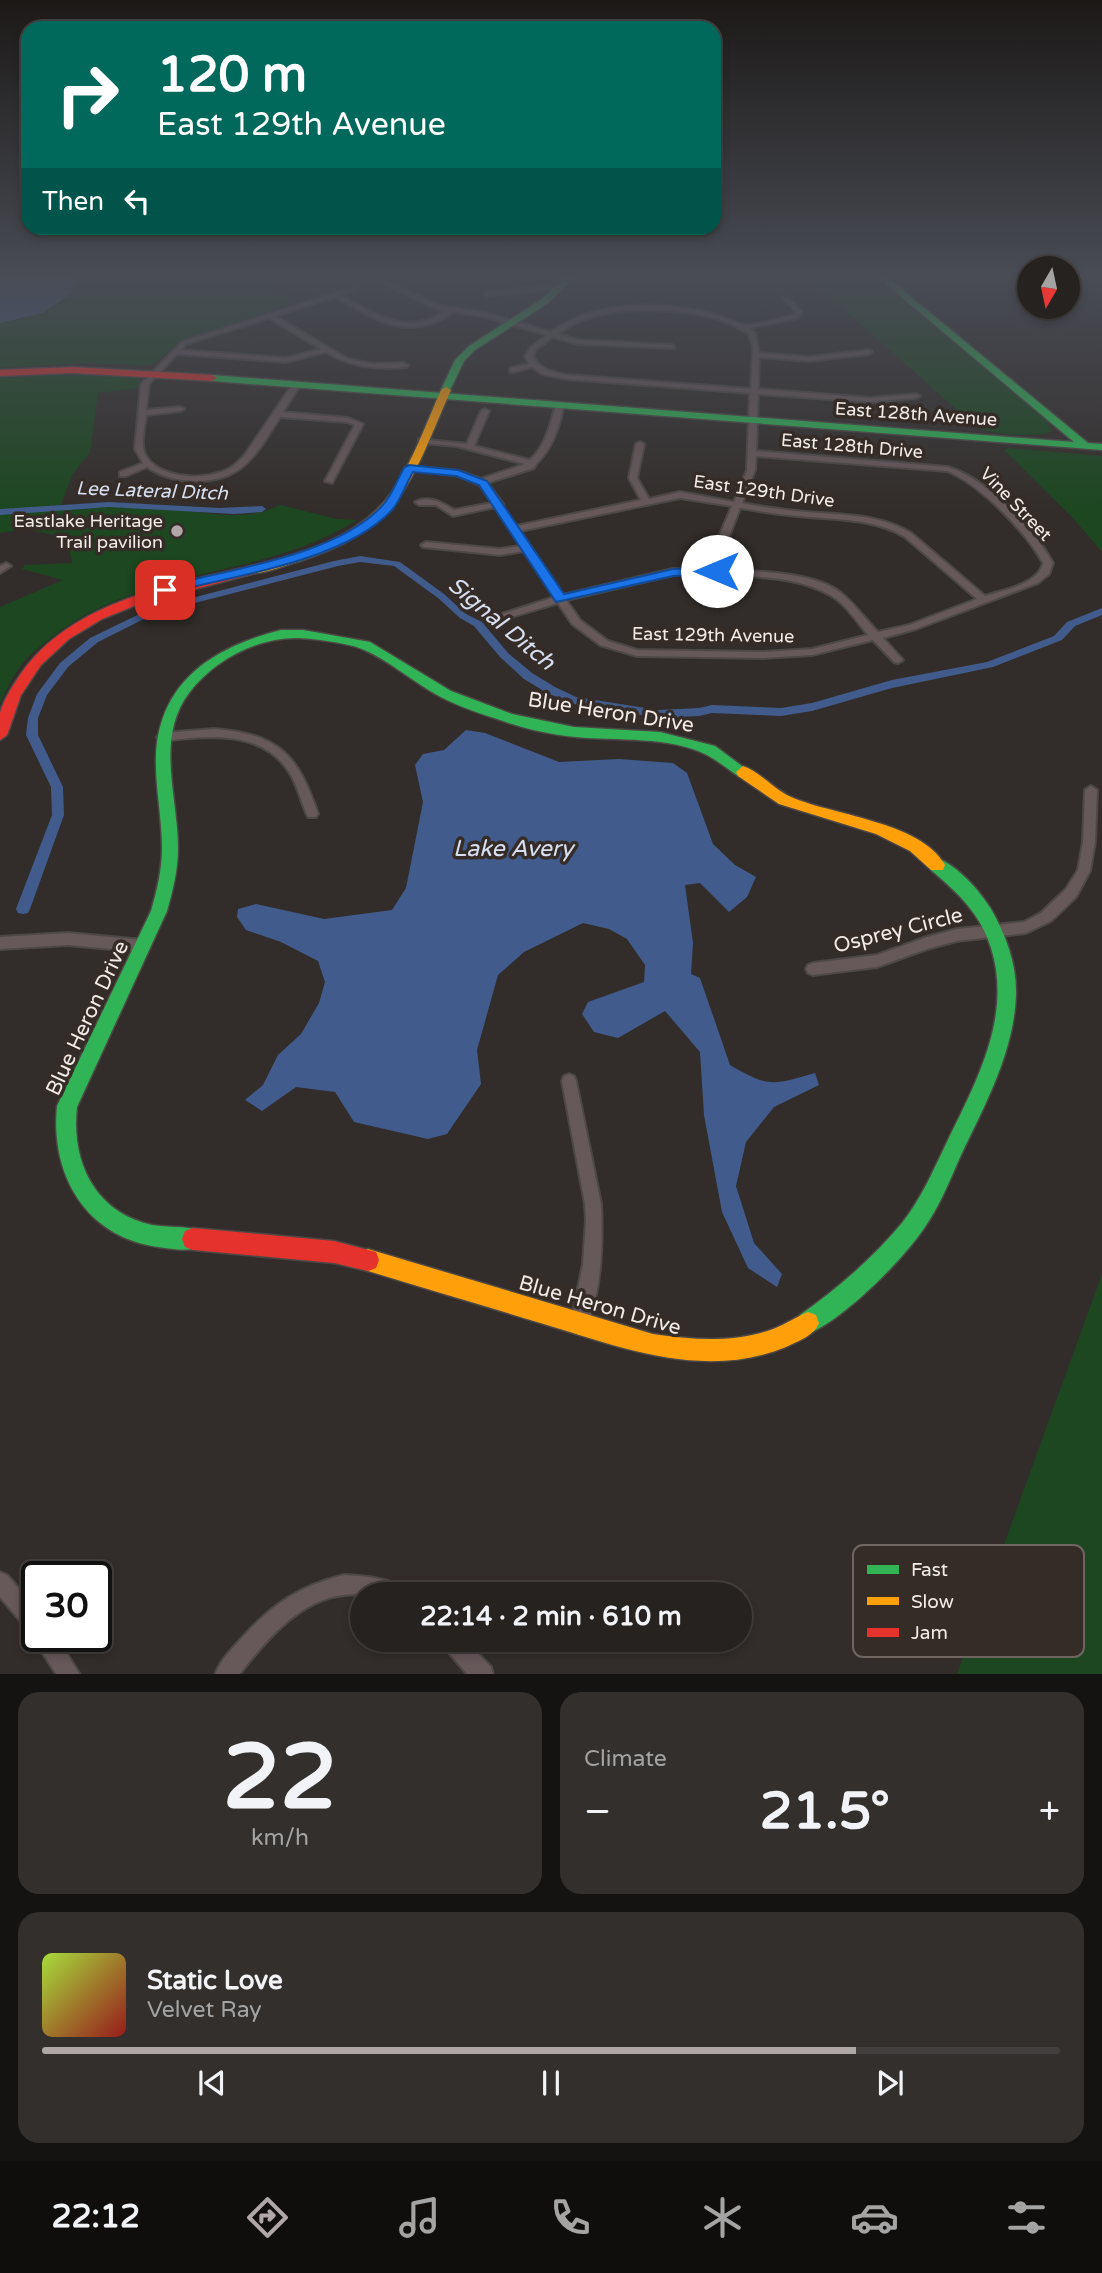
<!DOCTYPE html>
<html lang="en">
<head>
<meta charset="utf-8">
<style>
  :root { --surface:#262220; --page:#322f2d; --text:#f1f3f6; --muted:#a4a4a5; --line:#423f3e; --accent:#afa8a6 }
  body { margin:0; font-family:"Varela Round",sans-serif; background:var(--page); color:var(--text); height:100vh; display:flex; flex-direction:column; font-size:26px; white-space:nowrap }
  * { box-sizing:border-box; margin:0 }
  p { font-size:23px; color:var(--muted) }
  .icon { flex:none; width:38px; height:38px; fill:none; stroke:currentColor; stroke-width:2; stroke-linecap:round; stroke-linejoin:round }
  .map { position:relative; height:1674px; overflow:hidden }
  .drawer { display:flex; flex-direction:column; gap:18px; padding:18px; background:#151312; flex:1 }
  .drawer>* { flex:none }
  .top-card { position:absolute; left:21px; top:21px; width:700px; height:214px; border-radius:21px; box-shadow:0 4px 10px #0003,0 0 0 2px var(--line); background:#00695c; color:#fff; overflow:hidden }
  .needle { width:46px; rotate:189deg }
  .controls { position:absolute; left:1017px; top:256px; display:grid; gap:14px }
  .controls a { display:grid; place-items:center; width:63px; height:63px; border-radius:50%; background:var(--surface); box-shadow:0 4px 10px #0003,0 0 0 2px var(--line); font-size:35px }
  .speed { position:absolute; left:21px; top:1561px; display:flex; gap:14px; font-size:35px; font-weight:700; text-align:center }
  .speed>* { display:grid; place-content:center; width:91px; height:91px; border-radius:50%; background:var(--surface); box-shadow:0 4px 10px #0003,0 0 0 2px var(--line); line-height:1 }
  .speed .limit { border:4px solid #111; border-radius:10px; background:#fff; color:#111 }
  .pin { position:absolute; display:grid; place-items:center; width:60px; height:60px; color:#fff; margin:-30px; border-radius:14px; box-shadow:0 4px 10px #0006 }
  .me { position:absolute; width:77px; margin:-38px; rotate:270deg; stroke-linejoin:round; filter:drop-shadow(0 0 5px #0008) }
  .turn { display:flex; align-items:center; gap:24px; height:147px; padding:0 21px; font-size:32px }
  .turn .icon { width:91px; height:91px; stroke-width:2.5 }
  .turn b { display:block; font-size:49px; line-height:60px }
  .then { display:flex; align-items:center; height:66px; padding:0 21px; background:#0003; gap:14px; font-size:26px }
  .big { font-size:52px; font-weight:800; line-height:1.1 }
  .drawer .card { flex:1; display:flex; flex-direction:column; justify-content:center; gap:10px; min-width:0; padding:0 24px; border-radius:21px; background:var(--page) }
  .drawer .dial { align-items:center; gap:0 }
  .dial b { font-size:91px; line-height:1 }
  .song { display:flex; align-items:center; gap:21px }
  .cover { width:84px; height:84px; border-radius:10px; background:linear-gradient(135deg,hsl(80 70% 55%),hsl(0 70% 35%)) }
  .played { height:7px; border-radius:4px; background:linear-gradient(90deg,var(--accent) 80%,var(--line) 80%) }
  .keys { display:flex; justify-content:space-around; direction:ltr }
  .heat { display:flex; justify-content:space-between; align-items:center; font-size:38px; direction:ltr }
  .drawer .tiles { flex:1; display:grid; gap:18px; grid-template-columns:1fr 1fr }
  .card:last-child { grid-column:span 2 }
  .trip { position:absolute; left:350px; top:1582px; width:402px; height:70px; border-radius:35px; background:var(--surface); box-shadow:0 4px 10px #0003,0 0 0 2px var(--line); font-weight:800; line-height:70px; text-align:center }
  .tabs { display:flex; height:112px; justify-content:space-around; align-items:center; background:#0f0e0d; color:var(--muted) }
  .tabs .icon { width:49px; height:49px }
  .tabs .current { color:var(--accent) }
  .tabs b { font-size:32px; color:var(--text) }
  .map>svg:first-child { display:block }
  .green { fill:#1c4720 }
  .water { fill:#415c8c }
  .lines { fill:none; stroke-linecap:round; stroke-linejoin:round }
  .canal { fill:#415c8c; fill-rule:evenodd }
  .street-casing { stroke:#4c4845; stroke-width:4 }
  .fast-casing { stroke:#4c4845; stroke-width:3 }
  .slow-casing { stroke:#4c4845; stroke-width:3 }
  .jam-casing { stroke:#4c4845; stroke-width:3 }
  .street { fill:#67585a; fill-rule:evenodd }
  .fast { fill:#30b455; fill-rule:evenodd }
  .slow { fill:#ff9f0a; fill-rule:evenodd }
  .jam { fill:#e5322d; fill-rule:evenodd }
  .route { fill:#1a73e8; stroke:#114b97; stroke-width:2 }
  .poi-dot { fill:#afa8a6; stroke:#362c27; stroke-width:2.5 }
  .labels { text-anchor:middle; stroke-width:7; stroke-linejoin:round; paint-order:stroke }
  .far-street-label { font-size:18px; fill:#f2ebe8; stroke:#362c27 }
  .far-poi-label { font-size:18px; fill:#f2ebe8; stroke:#362c27; text-anchor:end }
  .far-water-label { font-size:19px; font-style:italic; fill:#d7e0f1; stroke:#362c27 }
  .street-label { font-size:21px; fill:#f2ebe8; stroke:#362c27 }
  .water-label { font-size:23px; font-style:italic; fill:#d7e0f1; stroke:#362c27 }
  .key { fill:#362c27; stroke:#6e6561; stroke-width:2 }
  .key-label { font-size:19px; fill:#f2ebe8 }
</style>
</head>
<body>
<div class="map">
<svg width="1102" height="1675" viewBox="0 0 1102 1675">
  <rect width="100%" height="100%" fill="#322d2a"/>
  <g class="green">
    <path d="M 0,278 L 274,278 L 274,281 L 267,283 L 273,290 L 298,302 L 181,340 L 156,362 L 148,365 L 80,363 L 0,368 Z"/>
    <path d="M 809,278 L 876,278 L 1047,421 L 1052,431 C 1040,439 989,434 976,427 Z"/>
    <path d="M 57,375 L 137,376 L 140,381 L 138,388 L 98,393 L 90,452 L 72,475 L 61,505 L 0,511 L 0,378 Z"/>
    <path d="M 1008,448 L 1102,456 L 1102,552 L 1071,516 L 1004,450 Z"/>
    <path d="M 280,505 L 337,519 L 357,520 C 334,534 310,545 284,553 C 205,578 119,584 51,638 C 39,647 25,658 17,671 C 10,681 5,694 0,704 L 0,607 L 63,580 L 22,569 L 25,565 L 72,563 L 67,538 L 27,529 L 0,533 L 0,514 C 50,510 101,504 152,507 C 195,509 240,525 280,505 Z"/>
    <path d="M 1102,1274 L 1102,1674 L 957,1674 Z"/>
  </g>
  <g class="water">
    <path d="M 0,278 L 77,278 L 72,293 L 42,313 L 0,323 Z"/>
    <path d="M 466,730 L 485,733 L 559,762 L 619,759 L 673,763 L 687,773 L 713,844 L 735,865 L 756,877 L 747,897 L 729,912 L 700,883 L 685,885 L 693,943 L 691,974 L 700,978 L 730,1065 C 769,1088 773,1085 815,1073 L 819,1085 L 774,1107 L 746,1142 L 736,1186 L 754,1243 L 782,1274 L 777,1287 L 748,1268 L 722,1212 L 704,1115 L 700,1052 L 665,1011 L 618,1038 L 594,1032 L 582,1014 L 588,1002 L 644,982 L 645,965 L 627,939 L 609,929 L 583,923 L 524,952 L 498,975 L 477,1050 L 481,1084 L 447,1134 L 428,1139 L 354,1122 L 335,1092 L 296,1087 L 262,1111 L 245,1100 L 263,1085 L 278,1055 L 301,1034 L 319,1003 L 325,982 L 318,961 L 281,942 L 246,930 L 237,917 L 238,909 L 256,904 L 324,919 L 392,910 L 406,888 L 423,802 L 415,765 L 423,754 L 444,750 Z"/>
  </g>
  <g class="lines">
    <g class="canal">
      <path d="M 109,502 L 220,508 L 262,506 L 266,509 L 262,512 L 234,514 L 109,507 L 0,515 L 0,509 Z"/>
      <path d="M 360,556 L 400,562 L 444,594 L 466,614 L 482,622 L 508,653 L 532,673 L 555,687 L 576,697 L 658,710 L 699,708 L 712,705 L 781,708 L 812,703 L 892,680 L 987,662 L 1054,636 L 1067,622 L 1102,608 L 1102,615 L 1075,626 L 1062,640 L 993,667 L 892,688 L 812,711 L 781,716 L 712,713 L 699,716 L 658,718 L 574,704 L 547,693 L 524,679 L 500,657 L 474,626 L 460,618 L 438,598 L 394,566 L 360,562 L 338,566 L 156,613 L 98,642 L 68,667 L 47,695 L 38,718 L 38,735 L 63,787 L 64,815 L 30,909 L 28,913 L 23,914 L 18,913 L 16,909 L 52,815 L 51,787 L 26,735 L 28,718 L 37,694 L 60,663 L 90,638 L 150,609 L 334,561 Z"/>
    </g>
    <defs>
      <g id="street">
        <path d="M 334,278 L 385,280 L 440,306 L 483,312 L 551,332 C 595,301 655,301 706,312 C 717,314 738,324 746,325 C 759,325 780,318 794,315 L 796,312 L 783,298 L 788,297 L 802,312 L 798,318 L 749,328 L 755,333 L 759,353 L 809,357 L 869,350 L 872,352 L 869,354 L 809,361 L 759,357 L 758,389 L 870,398 L 916,394 L 920,396 L 916,398 L 870,402 L 758,394 L 756,451 L 948,467 C 986,478 1034,529 1053,563 L 1049,574 L 1038,583 L 916,629 L 883,638 L 903,660 L 898,663 L 894,662 L 873,640 L 812,655 L 763,658 L 637,656 L 600,645 L 572,624 L 558,603 L 501,620 L 495,620 L 495,616 L 555,597 L 524,551 L 500,555 L 423,547 L 421,545 L 426,542 L 500,549 L 521,546 L 495,507 L 453,516 L 436,505 L 419,505 L 415,502 C 428,495 442,502 454,510 L 492,503 L 480,485 L 456,475 L 409,470 L 405,468 L 409,466 L 458,471 L 481,479 L 525,464 L 456,446 L 422,443 L 419,443 L 419,439 L 467,444 L 481,411 L 485,409 L 489,411 L 474,446 L 530,460 C 546,446 550,424 556,405 L 563,403 C 563,417 555,438 547,451 C 543,457 536,463 534,468 L 487,483 L 503,504 L 502,505 L 516,526 L 641,500 L 629,478 L 636,444 L 640,442 L 644,444 L 637,478 L 649,499 L 680,492 L 734,502 L 747,470 L 750,393 L 567,379 L 542,374 L 532,367 L 513,372 L 510,372 L 510,368 L 529,364 L 525,356 L 531,347 L 547,335 L 482,316 L 453,312 C 409,343 375,320 335,297 L 275,316 L 348,359 L 373,364 L 404,363 L 408,365 L 407,367 C 378,370 351,367 326,352 L 286,362 L 177,354 L 149,384 L 146,410 L 180,407 L 184,409 L 180,411 L 146,415 C 145,426 140,444 145,454 C 157,478 199,480 221,472 C 231,469 237,463 244,456 L 294,382 L 297,382 L 301,384 L 283,412 L 348,418 L 363,424 L 332,483 L 325,481 L 355,425 L 347,422 L 280,417 C 269,434 257,456 241,468 C 216,487 172,484 147,467 L 126,476 L 120,476 L 120,472 L 143,463 L 135,449 L 141,384 L 182,342 L 353,287 L 357,282 ZM 363,282 L 384,284 L 436,309 L 445,311 C 408,337 375,314 341,295 L 357,289 ZM 646,310 C 682,311 717,313 749,334 L 753,347 L 751,389 L 567,375 C 553,372 539,370 533,356 L 536,349 L 553,337 L 578,344 L 674,348 L 674,346 L 672,345 L 578,340 L 557,334 C 585,314 613,311 646,310 ZM 269,318 L 321,349 L 286,358 L 181,350 L 186,344 ZM 756,456 L 947,471 C 980,484 1026,532 1043,563 C 1039,584 1003,590 985,596 L 911,533 C 880,514 842,515 806,512 C 785,510 763,507 742,503 L 755,470 ZM 680,498 L 732,506 L 716,544 L 713,568 L 673,569 L 563,595 L 520,531 ZM 740,508 C 760,511 779,515 799,516 C 835,520 874,518 905,537 L 977,599 L 909,625 L 878,632 C 866,620 854,603 840,592 C 811,571 757,572 722,569 L 726,544 ZM 717,574 C 754,577 797,576 830,595 C 845,603 857,622 868,635 L 812,649 L 763,652 L 637,650 L 608,641 L 580,620 L 566,600 L 673,575 Z"/>
        <path d="M 568,278 L 605,280 L 648,278 L 605,284 L 570,281 Z"/>
        <path d="M 565,285 L 563,288 L 487,296 L 484,294 L 487,292 Z"/>
        <path d="M 6,563 L 11,566 L 0,573 L 0,566 Z"/>
        <path d="M 214,729 C 278,734 298,754 318,814 L 316,817 L 308,817 C 301,802 298,786 289,772 C 262,729 206,736 163,741 L 157,737 L 163,733 Z"/>
        <path d="M 1091,786 L 1097,790 L 1095,842 L 1090,871 L 1076,897 L 1051,921 L 1026,933 L 957,941 L 927,949 L 877,967 L 813,975 L 808,973 L 806,969 L 808,965 L 813,963 L 877,955 L 927,937 L 957,929 L 1024,922 L 1041,913 L 1066,889 L 1078,870 L 1083,842 L 1085,790 Z"/>
        <path d="M 68,933 L 143,940 L 148,942 L 150,946 L 148,950 L 143,952 L 68,945 L 0,949 L 0,937 Z"/>
        <path d="M 569,1074 L 574,1076 L 576,1081 L 601,1204 C 603,1244 602,1290 586,1328 L 580,1331 L 574,1328 L 571,1322 L 583,1264 L 586,1220 L 585,1204 L 562,1081 L 564,1076 Z"/>
        <path d="M 0,1572 L 7,1575 L 37,1609 L 37,1636 L 56,1636 L 80,1675 L 57,1675 L 36,1643 L 33,1636 L 0,1597 Z"/>
        <path d="M 344,1575 C 365,1576 384,1578 404,1587 L 407,1594 C 385,1595 365,1593 344,1595 C 299,1600 265,1641 239,1675 L 215,1675 C 220,1661 231,1650 240,1640 C 271,1605 299,1586 344,1575 Z"/>
        <path d="M 441,1640 L 465,1640 L 491,1667 L 493,1675 L 468,1675 L 444,1647 Z"/>
      </g>
      <g id="fast">
        <path d="M 565,278 L 574,278 L 548,303 L 475,350 L 464,361 L 449,392 L 443,392 L 441,390 L 455,360 L 469,346 L 542,299 Z"/>
        <path d="M 879,278 L 888,278 L 1088,443 L 1102,444 L 1102,450 L 212,381 L 207,378 L 212,375 L 1074,442 Z"/>
        <path d="M 281,630 L 303,630 L 370,642 L 451,691 L 512,714 L 574,727 L 660,732 L 715,746 L 750,772 L 743,778 L 738,776 C 728,769 718,761 707,755 C 671,736 616,741 576,737 C 553,735 525,729 503,721 C 482,714 459,707 439,696 C 413,682 389,660 362,649 C 348,643 315,639 299,638 C 258,637 214,660 189,693 C 155,738 178,797 178,848 C 178,870 173,890 167,911 L 77,1107 C 71,1161 94,1212 152,1225 C 168,1228 185,1225 201,1231 L 204,1239 L 201,1247 C 188,1252 172,1249 158,1247 C 86,1237 50,1175 57,1106 L 151,911 C 157,890 162,870 162,848 C 162,817 155,787 156,756 C 159,681 214,647 281,630 Z"/>
        <path d="M 937,858 C 958,866 979,890 991,909 C 1006,935 1017,965 1016,995 C 1014,1052 985,1105 961,1155 C 950,1180 940,1205 925,1227 C 903,1260 844,1319 808,1334 L 800,1331 L 797,1323 L 800,1315 C 837,1289 873,1258 902,1223 C 921,1199 933,1171 946,1144 C 975,1084 1013,1017 991,948 C 980,913 958,893 931,870 L 929,865 L 931,860 Z"/>
      </g>
      <g id="slow">
        <path d="M 446,387 L 451,390 C 411,480 403,528 300,561 C 285,565 263,575 248,573 L 248,567 C 301,554 359,539 392,492 C 413,461 426,424 441,390 Z"/>
        <path d="M 743,766 C 760,772 773,788 789,796 C 829,815 921,821 945,865 L 943,870 L 931,870 L 910,851 L 876,834 L 779,804 L 738,776 L 736,772 Z"/>
        <path d="M 368,1249 L 653,1334 C 693,1340 735,1343 773,1329 C 786,1324 796,1317 808,1312 L 816,1315 L 819,1323 C 814,1336 798,1341 786,1347 C 702,1381 618,1346 537,1322 C 481,1305 424,1288 368,1271 L 360,1268 L 357,1260 L 360,1252 Z"/>
      </g>
      <g id="jam">
        <path d="M 73,367 L 212,375 L 217,378 L 212,381 L 73,373 L 0,376 L 0,370 Z"/>
        <path d="M 252,566 L 258,570 L 256,573 L 139,604 L 102,619 L 69,639 L 41,665 L 21,695 L 7,735 L 0,740 C 0,732 0,722 0,713 C 4,699 12,687 20,675 C 71,601 170,585 252,566 Z"/>
        <path d="M 193,1228 L 334,1241 L 376,1252 L 379,1260 L 376,1268 L 368,1271 L 334,1263 L 193,1250 L 185,1247 L 182,1239 L 185,1231 Z"/>
      </g>
    </defs>
    <use href="#street" class="street-casing"/>
    <use href="#fast" class="fast-casing"/>
    <use href="#slow" class="slow-casing"/>
    <use href="#jam" class="jam-casing"/>
    <use href="#street" class="street"/>
    <use href="#fast" class="fast"/>
    <use href="#slow" class="slow"/>
    <use href="#jam" class="jam"/>
  </g>
  <linearGradient id="sky" x2="0" y2="1"><stop stop-color="#1c1917"/><stop offset="0.54" stop-color="#494c55"/><stop offset="1" stop-color="#494c55" stop-opacity="0"/></linearGradient>
  <rect width="1102" height="512" fill="url(#sky)"/>
  <path class="route" d="M 409,465 L 458,470 L 487,481 L 564,594 L 673,569 L 717,567 L 723,571 L 717,575 L 673,576 L 556,602 L 479,485 L 456,476 L 413,472 C 406,483 401,500 392,510 C 345,561 231,577 165,593 L 159,590 L 161,587 C 226,570 336,556 382,506 C 392,496 397,480 404,468 Z"/>
  <circle class="poi-dot" cx="177" cy="531" r="7"/>
  <g class="labels">
    <g class="far-street-label">
      <text transform="translate(916 414) rotate(4)" y="6">East 128th Avenue</text>
      <text transform="translate(852 446) rotate(5)" y="6">East 128th Drive</text>
      <text transform="translate(764 491) rotate(8)" y="6">East 129th Drive</text>
      <text transform="translate(1016 504) rotate(46)" y="6">Vine Street</text>
      <text transform="translate(713 635) rotate(1)" y="6">East 129th Avenue</text>
    </g>
    <g class="far-poi-label">
      <text x="163" y="527">Eastlake Heritage<tspan x="163" dy="21">Trail pavilion</tspan></text>
    </g>
    <g class="far-water-label">
      <text transform="translate(152 490) rotate(2)" y="7">Lee Lateral Ditch</text>
    </g>
    <g class="street-label">
      <text transform="translate(611 712) rotate(9)" y="7">Blue Heron Drive</text>
      <text transform="translate(898 930) rotate(-14)" y="7">Osprey Circle</text>
      <text transform="translate(87 1018) rotate(-65)" y="7">Blue Heron Drive</text>
      <text transform="translate(600 1305) rotate(16)" y="7">Blue Heron Drive</text>
    </g>
    <g class="water-label">
      <text transform="translate(502 623) rotate(40)" y="8">Signal Ditch</text>
      <text x="513" y="856">Lake Avery</text>
    </g>
  </g>
  <rect x="853" y="1545" width="231" height="112" rx="10" class="key"/>
  <rect x="867" y="1565" width="32" height="9" fill="#30b455"/>
  <rect x="867" y="1597" width="32" height="8" fill="#ff9f0a"/>
  <rect x="867" y="1628" width="32" height="9" fill="#e5322d"/>
  <g class="key-label">
    <text x="911" y="1576">Fast</text>
    <text x="911" y="1608">Slow</text>
    <text x="911" y="1639">Jam</text>
  </g>
</svg>
<div class="controls">
<a><svg class="needle" viewBox="-14 -14 28 28"><path d="M0-13l5 13h-10z" fill="#e53935"/><path d="M0 13l5-13h-10z" fill="#a4a4a5"/></svg></a>
</div>
<div class="speed"><div class="limit">30</div></div>
<div class="pin" style="left:165px;top:590px;background:#d93025"><svg class="icon" aria-label="arrive" viewBox="0 0 24 24"><path d="M6 21V4h12l-3 4 3 4H6"/></svg></div>
<svg class="me" style="left:717px;top:571px" viewBox="-20 -20 40 40"><circle r="19" fill="#fff"/><path d="M0-13L10 11 0 6-10 11z" fill="#1a73e8"/></svg>
<div class="trip">22:14 · 2 min · 610 m</div>
<div class="top-card">
<div class="turn"><svg class="icon" aria-label="right" viewBox="0 0 24 24"><path d="M7 20v-9h11M14 6l5 5-5 5"/></svg><div><b>120 m</b>East 129th Avenue</div></div>
<div class="then">Then<svg class="icon" aria-label="left" viewBox="0 0 24 24"><path d="M17 20v-9H6M10 6l-5 5 5 5"/></svg></div>
</div>
</div>
<section class="drawer">
<div class="tiles">
<div class="card dial"><b>22</b><p>km/h</p></div>
<div class="card"><p>Climate</p>
<div class="heat"><a>−</a><b class="big">21.5°</b><a>+</a></div>
</div>
<div class="card">
<div class="song"><i class="cover"></i><div><b>Static Love</b><p>Velvet Ray</p></div></div>
<div class="played"></div>
<div class="keys"><svg class="icon" aria-label="previous" viewBox="0 0 24 24"><path d="M18 5L8 12l10 7zM5 5v14"/></svg><svg class="icon" aria-label="pause" viewBox="0 0 24 24"><path d="M8 5v14M16 5v14"/></svg><svg class="icon" aria-label="next" viewBox="0 0 24 24"><path d="M6 5l10 7-10 7zM19 5v14"/></svg></div>
</div>
</div>
</section>
<nav class="tabs">
<b>22:12</b>
<svg class="icon current" aria-label="directions" viewBox="0 0 24 24"><path d="M12 3l9 9-9 9-9-9zM9 14v-3h6M13 9l2 2-2 2"/></svg>
<svg class="icon" aria-label="music" viewBox="0 0 24 24"><path d="M9 18V5l10-2v13"/><circle cx="6" cy="18" r="3"/><circle cx="16" cy="16" r="3"/></svg>
<svg class="icon" aria-label="phone" viewBox="0 0 24 24"><path d="M5 4h4l2 5-3 2q2 4 5 5l2-3 5 2v4C11 20 4 13 5 4z"/></svg>
<svg class="icon" aria-label="climate" viewBox="0 0 24 24"><path d="M12 3v18M4 7l16 10M4 17L20 7"/></svg>
<svg class="icon" aria-label="car" viewBox="0 0 24 24"><path d="M5 17H2v-5l4-1 3-4h7l3 4 3 1v5h-3M9 17h6M6 11h13"/><circle cx="7" cy="17" r="2"/><circle cx="17" cy="17" r="2"/></svg>
<svg class="icon" aria-label="filters" viewBox="0 0 24 24"><path d="M4 7h16M4 17h16"/><circle cx="9" cy="7" r="2"/><circle cx="15" cy="17" r="2"/></svg>
</nav>
</body>
</html>
